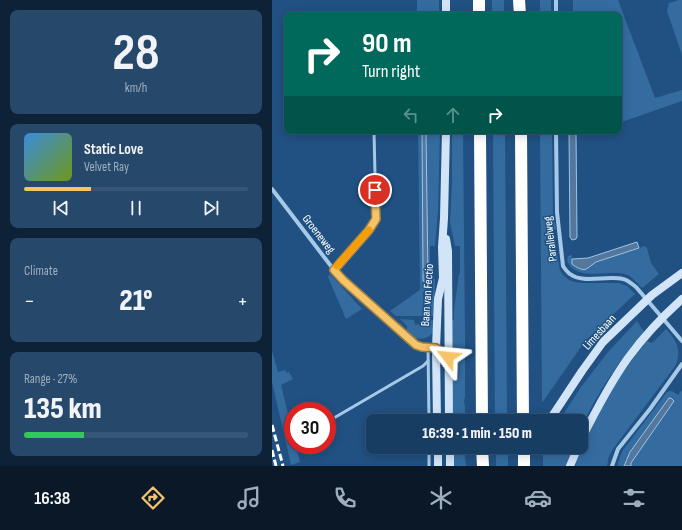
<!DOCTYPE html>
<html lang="en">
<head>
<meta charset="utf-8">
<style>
  :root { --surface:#183d62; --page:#25486b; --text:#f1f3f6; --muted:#9faebe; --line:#365677; --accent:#f5c468 }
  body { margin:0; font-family:"Sofia Sans Condensed",sans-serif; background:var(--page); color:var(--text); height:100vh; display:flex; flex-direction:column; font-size:15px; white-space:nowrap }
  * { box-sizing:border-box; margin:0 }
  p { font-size:13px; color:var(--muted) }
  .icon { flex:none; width:22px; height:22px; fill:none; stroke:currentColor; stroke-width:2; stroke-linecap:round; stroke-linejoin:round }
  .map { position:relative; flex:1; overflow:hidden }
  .details { display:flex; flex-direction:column; gap:10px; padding:10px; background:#0d2236; width:272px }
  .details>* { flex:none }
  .hud { position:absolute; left:12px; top:12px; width:338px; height:122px; border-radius:8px; box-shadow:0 2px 10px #0003,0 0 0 1px var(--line); background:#00695c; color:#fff; overflow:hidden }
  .speed { position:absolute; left:12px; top:402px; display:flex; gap:8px; font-size:20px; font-weight:700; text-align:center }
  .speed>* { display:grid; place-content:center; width:52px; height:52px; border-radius:50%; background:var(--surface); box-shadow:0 2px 10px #0003,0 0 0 1px var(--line); line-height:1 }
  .speed .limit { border:6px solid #d22; background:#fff; color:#111 }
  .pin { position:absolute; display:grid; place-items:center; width:34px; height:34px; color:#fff; margin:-17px; border:2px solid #fff; border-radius:50%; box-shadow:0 1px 4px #0007 }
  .me { position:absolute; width:44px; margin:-22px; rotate:299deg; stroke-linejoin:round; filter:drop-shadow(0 0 3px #0008) }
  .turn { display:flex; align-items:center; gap:14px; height:84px; padding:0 12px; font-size:18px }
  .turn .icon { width:52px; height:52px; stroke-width:2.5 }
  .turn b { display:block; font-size:28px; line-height:34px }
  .lanes { display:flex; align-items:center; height:38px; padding:0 12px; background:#0003; justify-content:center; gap:20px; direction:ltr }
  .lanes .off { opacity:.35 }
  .big { font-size:30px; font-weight:800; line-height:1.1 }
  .details .card { flex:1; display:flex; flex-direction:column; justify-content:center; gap:6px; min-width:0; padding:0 14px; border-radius:8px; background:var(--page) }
  .details .dial { align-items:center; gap:0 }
  .dial b { font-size:52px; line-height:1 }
  .song { display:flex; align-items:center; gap:12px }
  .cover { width:48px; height:48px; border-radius:6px; background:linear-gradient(135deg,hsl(210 70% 55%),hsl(80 70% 35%)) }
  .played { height:4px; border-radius:2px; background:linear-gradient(90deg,var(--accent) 30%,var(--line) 30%) }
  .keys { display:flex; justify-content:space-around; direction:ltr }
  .heat { display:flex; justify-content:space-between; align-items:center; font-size:22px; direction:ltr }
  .charge { height:6px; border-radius:3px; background:linear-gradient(90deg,#34c759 27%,var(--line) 0) }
  .trip { position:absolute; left:94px; top:414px; width:222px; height:40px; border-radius:8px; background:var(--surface); box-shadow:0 2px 10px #0003,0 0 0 1px var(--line); font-weight:800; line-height:40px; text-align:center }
  .dock { display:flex; height:64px; justify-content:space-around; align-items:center; background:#0a1827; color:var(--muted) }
  .dock .icon { width:28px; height:28px }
  .dock .active { color:var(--accent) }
  .dock b { font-size:18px; color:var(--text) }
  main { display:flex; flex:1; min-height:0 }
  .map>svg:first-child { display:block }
  .green { fill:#346ca0 }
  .water { fill:#55779b; stroke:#9bc4ea }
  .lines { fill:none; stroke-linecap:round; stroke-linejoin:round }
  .service { stroke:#a7c9e8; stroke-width:3 }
  .minor { stroke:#a7c9e8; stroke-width:4 }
  .secondary { stroke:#d2e4f7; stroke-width:8 }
  .motorway { stroke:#fff; stroke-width:12 }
  .rail { stroke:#fff; stroke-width:3; stroke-dasharray:7 3; stroke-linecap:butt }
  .route-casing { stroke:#9f7f44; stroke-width:10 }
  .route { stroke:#f5c468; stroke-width:7 }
  .slow { stroke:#f59e0b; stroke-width:7 }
  .labels { text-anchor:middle; stroke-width:3; stroke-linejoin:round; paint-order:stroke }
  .street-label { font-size:12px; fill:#fff; stroke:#205182 }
</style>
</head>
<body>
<main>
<section class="details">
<div class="card dial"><b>28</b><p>km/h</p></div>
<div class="card">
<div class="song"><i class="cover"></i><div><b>Static Love</b><p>Velvet Ray</p></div></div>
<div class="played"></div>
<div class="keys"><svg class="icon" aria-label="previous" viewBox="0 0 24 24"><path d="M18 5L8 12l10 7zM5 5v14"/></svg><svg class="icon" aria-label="pause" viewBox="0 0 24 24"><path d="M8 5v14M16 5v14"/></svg><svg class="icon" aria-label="next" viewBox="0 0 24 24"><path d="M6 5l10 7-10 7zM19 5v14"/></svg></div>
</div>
<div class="card"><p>Climate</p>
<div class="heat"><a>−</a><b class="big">21°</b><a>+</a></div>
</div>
<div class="card"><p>Range · 27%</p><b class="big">135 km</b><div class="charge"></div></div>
</section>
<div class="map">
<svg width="410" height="466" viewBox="0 0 410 466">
  <rect width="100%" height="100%" fill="#205182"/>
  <g class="green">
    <rect x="145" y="0" width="22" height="15"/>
    <rect x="220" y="0" width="12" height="15"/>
    <rect x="268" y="0" width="11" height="15"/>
    <path d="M 301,0 L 346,0 L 383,98 L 410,90 L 410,101 L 347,123 L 347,15 L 301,15 Z"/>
    <path d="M 407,0 L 410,0 L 410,55 L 395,11 L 397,3 Z"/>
    <path d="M 146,131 L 168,131 L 166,211 L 163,246 L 158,246 L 158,292 L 151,292 L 152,316 L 124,316 L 118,311 L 148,290 Z"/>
    <path d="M 180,131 L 191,131 L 193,335 L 193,349 L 191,353 L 193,361 L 193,397 L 192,401 L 193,408 L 193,421 L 181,421 L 179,320 L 182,320 L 182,310 L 187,274 L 188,274 L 188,246 L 183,246 L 178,223 L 180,185 Z"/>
    <path d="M 221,131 L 233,131 L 235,421 L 223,421 Z"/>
    <path d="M 268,131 L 280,131 L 281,214 L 284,229 L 279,232 L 279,254 L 285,254 L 288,270 L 291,275 L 297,280 L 303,282 L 310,283 L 347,283 L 355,286 L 363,294 L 313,341 L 270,403 Z"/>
    <path d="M 373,246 L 375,248 L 379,263 L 387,274 L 370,288 C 365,283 360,276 353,274 C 335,270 302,282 295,260 L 296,256 L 300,255 L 300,261 L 312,270 L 317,268 L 319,265 L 324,262 Z"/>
    <path d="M 58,274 L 90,309 L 74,319 L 56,277 Z"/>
    <path d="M 161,279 L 163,279 L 162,316 L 155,316 L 154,295 L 161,295 Z"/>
    <path d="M 128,319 L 142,320 L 143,325 L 150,324 L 151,321 L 163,320 C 163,323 163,327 162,330 C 159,339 146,341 139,336 C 135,333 131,328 127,324 L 128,323 L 135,330 L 135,326 Z"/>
    <path d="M 365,321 L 372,332 C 347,361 325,393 309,428 L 309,421 L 287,421 L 309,387 L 336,352 Z"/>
    <path d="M 394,329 C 404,340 410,349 404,365 L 341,449 L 337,456 L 335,466 L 303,466 C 307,451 314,437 321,424 C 328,410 335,396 343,383 C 353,368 364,355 375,341 L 380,343 Z"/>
    <path d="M 0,351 L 6,372 L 13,370 L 15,373 L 17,372 L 21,379 L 9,385 L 21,434 L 21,445 L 24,445 L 28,462 L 19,465 L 0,382 Z"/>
    <path d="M 410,390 L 410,466 L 359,466 L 359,463 L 370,447 L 354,459 L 352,466 L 345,466 L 348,457 L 351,450 L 395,392 L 400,391 L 406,395 Z"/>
    <path d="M 181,447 L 192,447 L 194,466 L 181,466 Z"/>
    <rect x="224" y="447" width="12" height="19"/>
    <path d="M 271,447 L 301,447 L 294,466 L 271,466 Z"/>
  </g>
  <g class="water">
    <path d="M 150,131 L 154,131 L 156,280 L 153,282 L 151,281 L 151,271 Z"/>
    <path d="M 297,131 L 304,131 L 305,237 L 304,239 L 300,240 L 298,237 Z"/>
    <path d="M 365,242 L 367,248 L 324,262 C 321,264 319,266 316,268 C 311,272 304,267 300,264 L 300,259 L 316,258 Z"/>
    <path d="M 397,398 L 399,398 L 402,401 L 359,463 L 359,466 L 352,466 L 358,452 Z"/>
  </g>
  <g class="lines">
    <g class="service">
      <path d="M 62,270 L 97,230 L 104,219 L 102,131"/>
      <path d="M 156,347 L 157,421"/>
      <path d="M 55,422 L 151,366 L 156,361"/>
      <path d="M 157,447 L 157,466"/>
    </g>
    <g class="minor">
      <path d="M 284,0 L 284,15"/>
      <path d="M 284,131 L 285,212 L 291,266 C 293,269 295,272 298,274 C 311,284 335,275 351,279 C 356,280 360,284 364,287 L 410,341"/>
      <path d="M 0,189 L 62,270 L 71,280 L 144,345 L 150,347 L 164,348 L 176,357"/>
      <path d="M 340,466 L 346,449 L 378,409 L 410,364"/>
    </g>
    <g class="secondary">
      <path d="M 174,0 L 174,15"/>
      <path d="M 174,239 L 176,251 L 177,421"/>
      <path d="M 165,421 L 164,348 L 166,299 L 171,278 L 170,247 L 172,218 L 174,131"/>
      <path d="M 277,421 L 310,371 L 331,342 L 380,295 L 410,273"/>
      <path d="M 309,440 C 323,412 338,383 356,358 C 372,336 390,317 410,299"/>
      <path d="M 166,447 L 166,466"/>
      <path d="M 178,447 L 178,466"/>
      <path d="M 298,466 L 306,447"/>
    </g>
    <g class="motorway">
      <path d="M 207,0 L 207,15"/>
      <path d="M 247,0 L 248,15"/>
      <path d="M 208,131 L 210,421"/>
      <path d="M 249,131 L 251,421"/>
      <path d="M 210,447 L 211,466"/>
      <path d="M 252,447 L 252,466"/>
    </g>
    <g class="rail">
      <path d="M 0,425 L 11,466"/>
      <path d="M 0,450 L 4,466"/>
    </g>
  </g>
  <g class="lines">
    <defs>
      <path id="route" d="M 103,190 L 104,219 L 97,230 L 62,270 L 71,280 L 144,345 L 150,347 L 164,348 L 176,357"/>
    </defs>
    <use href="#route" class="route-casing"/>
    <use href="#route" class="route"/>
    <path class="slow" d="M 65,266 L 97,230"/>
  </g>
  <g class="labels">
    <g class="street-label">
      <text transform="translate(47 234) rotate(52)" y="4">Groeneweg</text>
      <text transform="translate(278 239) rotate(-97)" y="4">Parallelweg</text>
      <text transform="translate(155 295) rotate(-86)" y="4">Baan van Fectio</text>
      <text transform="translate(327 332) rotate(-48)" y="4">Limesbaan</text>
    </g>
  </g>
</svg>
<div class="speed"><div class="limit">30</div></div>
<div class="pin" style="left:103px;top:190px;background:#d93025"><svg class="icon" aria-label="arrive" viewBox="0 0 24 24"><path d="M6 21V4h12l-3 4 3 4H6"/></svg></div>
<svg class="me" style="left:176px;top:357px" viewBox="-20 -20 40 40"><path d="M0-17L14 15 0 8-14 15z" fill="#f5c468" stroke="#fff" stroke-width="4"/></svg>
<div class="trip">16:39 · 1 min · 150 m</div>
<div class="hud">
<div class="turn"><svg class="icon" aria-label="right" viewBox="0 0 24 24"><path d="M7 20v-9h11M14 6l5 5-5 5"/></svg><div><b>90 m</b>Turn right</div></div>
<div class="lanes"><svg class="icon off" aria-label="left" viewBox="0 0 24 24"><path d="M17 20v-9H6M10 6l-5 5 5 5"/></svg><svg class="icon off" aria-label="ahead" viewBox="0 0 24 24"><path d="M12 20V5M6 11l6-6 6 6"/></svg><svg class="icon" aria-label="right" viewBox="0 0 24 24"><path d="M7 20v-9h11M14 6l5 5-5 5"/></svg></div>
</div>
</div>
</main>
<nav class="dock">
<b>16:38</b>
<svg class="icon active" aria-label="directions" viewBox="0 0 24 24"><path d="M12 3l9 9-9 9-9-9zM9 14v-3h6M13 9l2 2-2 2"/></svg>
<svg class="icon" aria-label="music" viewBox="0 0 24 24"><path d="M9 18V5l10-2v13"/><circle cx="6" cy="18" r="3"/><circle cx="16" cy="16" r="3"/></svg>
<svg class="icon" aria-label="phone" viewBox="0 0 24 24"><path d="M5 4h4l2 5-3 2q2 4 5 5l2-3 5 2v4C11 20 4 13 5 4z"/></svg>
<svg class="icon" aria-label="climate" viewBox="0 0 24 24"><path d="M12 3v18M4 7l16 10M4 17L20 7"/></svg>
<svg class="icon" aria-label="car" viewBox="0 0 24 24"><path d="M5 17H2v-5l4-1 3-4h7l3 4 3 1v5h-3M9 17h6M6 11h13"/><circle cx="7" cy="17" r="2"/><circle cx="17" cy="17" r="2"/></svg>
<svg class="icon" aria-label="filters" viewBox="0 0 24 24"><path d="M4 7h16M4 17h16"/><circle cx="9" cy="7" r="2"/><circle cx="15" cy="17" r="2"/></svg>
</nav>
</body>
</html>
